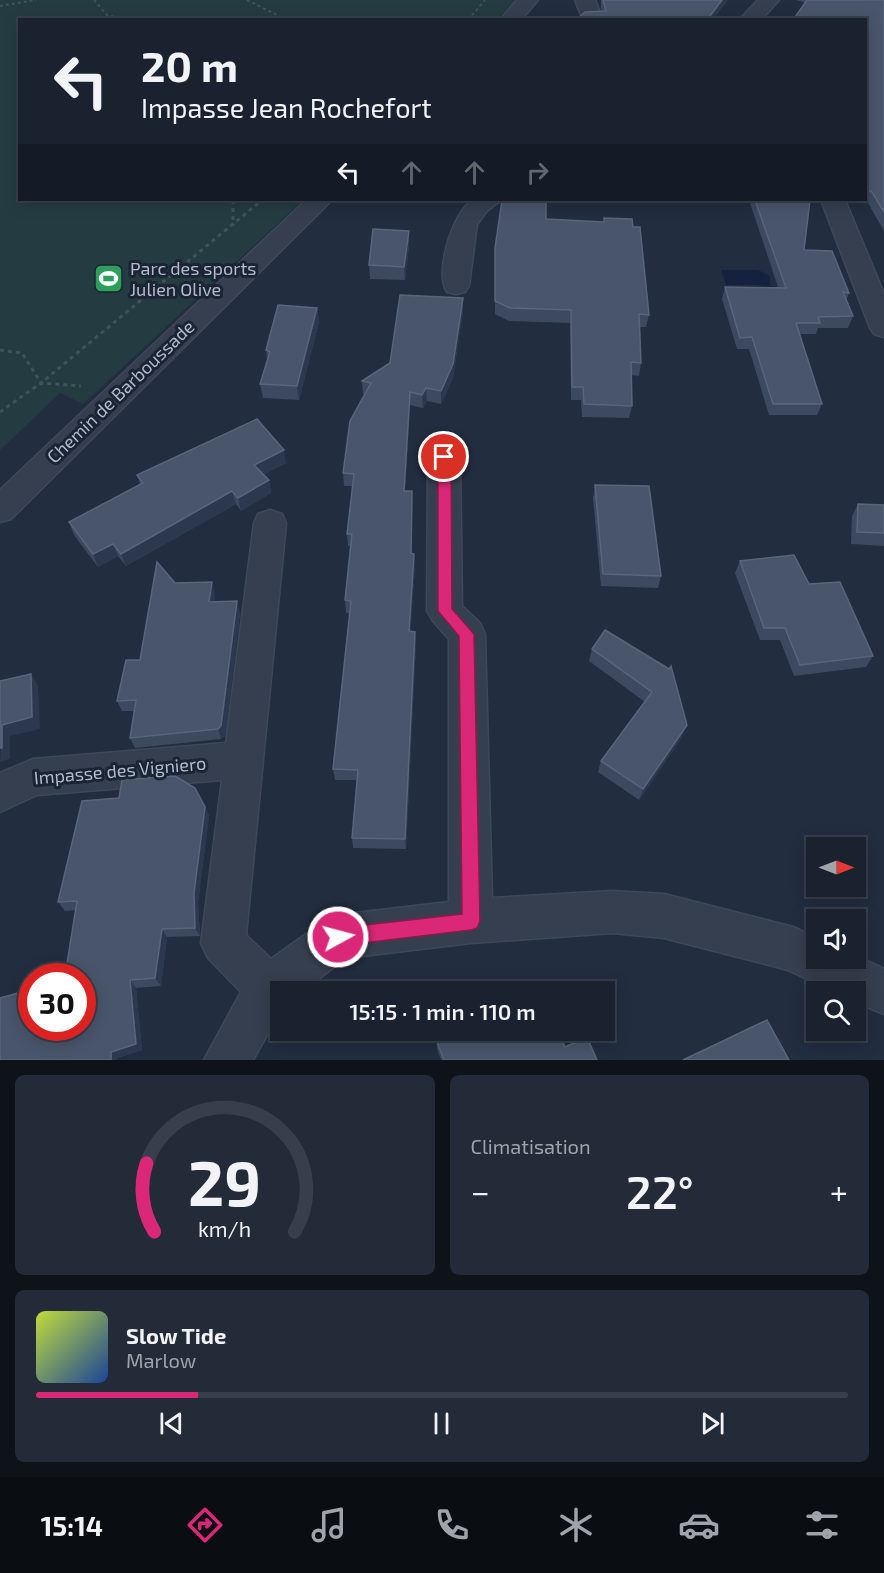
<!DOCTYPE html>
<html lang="fr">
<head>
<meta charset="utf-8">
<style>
  :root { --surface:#1a2230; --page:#232a38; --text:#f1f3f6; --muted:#9fa4ab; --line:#383f4c; --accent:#db2777 }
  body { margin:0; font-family:"Exo 2",sans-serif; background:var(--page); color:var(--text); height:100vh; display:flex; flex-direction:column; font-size:22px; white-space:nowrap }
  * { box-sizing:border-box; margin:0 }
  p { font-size:20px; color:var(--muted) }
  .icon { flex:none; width:33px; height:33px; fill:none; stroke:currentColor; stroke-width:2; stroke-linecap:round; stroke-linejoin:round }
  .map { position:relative; height:1060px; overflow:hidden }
  .drawer { display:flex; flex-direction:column; gap:15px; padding:15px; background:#0e131a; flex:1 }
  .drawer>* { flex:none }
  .top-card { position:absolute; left:18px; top:18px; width:849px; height:183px; border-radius:0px; box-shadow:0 3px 15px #0003,0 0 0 2px var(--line); background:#1a2230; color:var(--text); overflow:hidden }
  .needle { width:39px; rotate:90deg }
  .tools { position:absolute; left:806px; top:837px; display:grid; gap:12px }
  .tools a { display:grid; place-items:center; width:60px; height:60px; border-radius:0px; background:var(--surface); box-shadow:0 3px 15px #0003,0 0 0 2px var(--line); font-size:30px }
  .speed { position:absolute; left:18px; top:963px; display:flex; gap:12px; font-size:30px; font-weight:700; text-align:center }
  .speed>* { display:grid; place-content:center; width:78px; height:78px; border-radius:50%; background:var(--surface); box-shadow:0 3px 15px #0003,0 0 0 2px var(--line); line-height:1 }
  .speed .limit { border:9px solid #d22; background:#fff; color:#111 }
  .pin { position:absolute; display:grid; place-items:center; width:51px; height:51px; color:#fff; margin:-26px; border:3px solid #fff; border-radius:50%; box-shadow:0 2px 6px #0007 }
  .me { position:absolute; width:66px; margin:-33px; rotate:83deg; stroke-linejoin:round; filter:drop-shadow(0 0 4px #0008) }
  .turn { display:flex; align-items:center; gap:21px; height:126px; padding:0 24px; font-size:27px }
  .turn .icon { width:78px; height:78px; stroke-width:2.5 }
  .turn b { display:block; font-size:42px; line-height:51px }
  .lanes { display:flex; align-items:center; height:57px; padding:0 24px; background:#0003; justify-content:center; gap:30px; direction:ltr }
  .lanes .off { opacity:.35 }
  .big { font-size:45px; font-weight:600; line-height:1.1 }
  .drawer .widget { flex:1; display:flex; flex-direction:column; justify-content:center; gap:9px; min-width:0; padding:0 21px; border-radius:9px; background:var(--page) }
  .drawer .dial { align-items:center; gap:0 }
  .dial svg { height:156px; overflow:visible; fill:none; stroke:var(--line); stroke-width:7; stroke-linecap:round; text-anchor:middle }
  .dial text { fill:var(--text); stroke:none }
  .song { display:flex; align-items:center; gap:18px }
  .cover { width:72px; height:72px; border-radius:9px; background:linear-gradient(135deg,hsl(70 70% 55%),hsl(220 70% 35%)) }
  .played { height:6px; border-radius:3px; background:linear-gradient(90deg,var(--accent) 20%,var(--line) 20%) }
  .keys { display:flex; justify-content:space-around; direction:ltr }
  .heat { display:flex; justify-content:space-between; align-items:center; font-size:33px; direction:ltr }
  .drawer .tiles { flex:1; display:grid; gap:15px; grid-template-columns:1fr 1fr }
  .widget:last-child { grid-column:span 2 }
  .trip { position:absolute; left:270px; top:981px; width:345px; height:60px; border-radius:0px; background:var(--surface); box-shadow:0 3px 15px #0003,0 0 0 2px var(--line); font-weight:600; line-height:60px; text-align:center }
  .tab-bar { display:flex; height:96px; justify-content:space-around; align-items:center; background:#0a0e13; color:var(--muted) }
  .tab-bar .icon { width:42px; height:42px }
  .tab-bar .current { color:var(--accent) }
  .tab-bar b { font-size:27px; color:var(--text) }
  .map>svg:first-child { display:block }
  .green { fill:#243c41 }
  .water { fill:#14223f }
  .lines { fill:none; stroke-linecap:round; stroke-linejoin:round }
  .minor-casing { stroke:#3f4859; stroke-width:3 }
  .path-far1 { stroke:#3d5559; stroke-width:2; stroke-dasharray:3 3; stroke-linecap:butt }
  .path { stroke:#3d5559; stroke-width:3; stroke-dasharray:4 4; stroke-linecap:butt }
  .minor { fill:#363f50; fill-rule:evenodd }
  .wall { fill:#3c495f }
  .shaded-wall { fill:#2c384e }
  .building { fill:#49556b; stroke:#59657a; stroke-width:1.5 }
  .route { fill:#db2777; stroke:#8e194d; stroke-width:1.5 }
  .labels { text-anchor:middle; stroke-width:6; stroke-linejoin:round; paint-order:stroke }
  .poi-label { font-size:18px; fill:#b2bacb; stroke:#1b2435; text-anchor:start }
  .street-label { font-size:18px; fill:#b2bacb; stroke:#1b2435 }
</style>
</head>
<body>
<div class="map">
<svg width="884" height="1060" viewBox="0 0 884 1060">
  <rect width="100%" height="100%" fill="#222d40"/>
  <path class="green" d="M 0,0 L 515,0 L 497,20 L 20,20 L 20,200 L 303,200 L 83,404 L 60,393 L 0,450 Z"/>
  <path class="water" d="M 721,270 L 758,270 L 770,276 L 770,285 L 774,288 L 770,290 L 760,285 L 726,285 Z"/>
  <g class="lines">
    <defs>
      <g id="minor">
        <path d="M 517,0 L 538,0 L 521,20 L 500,20 Z"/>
        <path d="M 575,0 L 595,0 L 603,20 L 583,20 Z"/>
        <path d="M 758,0 L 779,0 L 761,20 L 739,20 Z"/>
        <path d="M 306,200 L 332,200 L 11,519 L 0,522 L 0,490 Z"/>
        <path d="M 472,200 L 501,200 L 487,211 L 477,224 L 469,286 L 465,292 L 456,294 L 447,292 C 434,272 453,213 472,200 Z"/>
        <path d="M 821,200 L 845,200 L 884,294 L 884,337 L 874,334 L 870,328 Z"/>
        <path d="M 444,446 L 455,449 L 460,457 L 462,606 L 480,623 L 485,634 L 492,898 L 612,891 L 664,894 L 793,927 L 816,937 L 816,958 L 855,958 L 855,955 L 884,969 L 884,1014 L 855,1002 L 855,992 L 834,992 L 788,970 L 664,938 L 612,933 L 471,943 L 346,958 L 301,992 L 280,992 L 280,1012 L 253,1060 L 204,1060 L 241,992 L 208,958 L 201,943 L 222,780 L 37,795 L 0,812 L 0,773 L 33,759 L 226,743 L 254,523 L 258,514 L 270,510 L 282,514 L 286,523 L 246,935 L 271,959 L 323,922 L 338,915 L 449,902 L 449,639 L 433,621 L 427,611 L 428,457 L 433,449 Z"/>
      </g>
    </defs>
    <use href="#minor" class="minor-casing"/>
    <g class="path-far1">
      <path d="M 94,0 L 108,16 L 159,20"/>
      <path d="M 247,0 L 287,20"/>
      <path d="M 0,6 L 36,0"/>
      <path d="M 468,20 L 485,0"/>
    </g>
    <g class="path">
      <path d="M 233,200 L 233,226"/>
      <path d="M 0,350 L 22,353 L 41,383 L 81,386"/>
      <path d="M 0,412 L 41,383 L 262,200"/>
    </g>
    <use href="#minor" class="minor"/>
  </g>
  <g class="wall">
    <path d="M 601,0 L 728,0 L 577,19 L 602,11 L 601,8 Z"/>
    <path d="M 796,0 L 884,0 L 884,231 L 868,203 L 861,200 L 866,200 L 866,20 Z"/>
    <path d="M 749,200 L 810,200 L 804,250 L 849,293 L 846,301 L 853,316 L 848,328 L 818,328 L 816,334 L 800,334 L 822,404 L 817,415 L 769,415 L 749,349 L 737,349 L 722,299 L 725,287 L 778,287 Z"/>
    <path d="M 546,219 L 633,227 L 649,315 L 646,327 L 640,327 L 641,363 L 639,376 L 631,375 L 632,406 L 629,418 L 582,417 L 581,400 L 571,400 L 570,323 L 509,321 L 495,314 L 495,248 Z"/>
    <path d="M 409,231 L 409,245 L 405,280 L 370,279 L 369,265 Z"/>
    <path d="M 463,298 L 463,311 L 453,378 L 441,404 L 427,401 L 423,408 L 410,405 L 405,491 L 412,491 L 412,553 L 415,566 L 410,631 L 415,632 L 416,643 L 406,849 L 353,848 L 352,838 L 357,780 L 335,780 L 333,769 L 350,613 L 346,613 L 345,600 L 350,546 L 348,546 L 347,534 L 353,486 L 344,486 L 343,473 L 365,394 L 363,394 L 362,381 L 390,363 Z"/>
    <path d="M 317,308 L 319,322 L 299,400 L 263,398 L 260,384 L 267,360 L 266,350 Z"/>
    <path d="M 286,463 L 263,475 L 269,480 L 271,493 L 241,511 L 236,504 L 126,566 L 118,556 L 98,567 L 74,535 L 69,522 L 140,484 L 137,475 Z"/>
    <path d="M 595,485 L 661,576 L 658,588 L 601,586 L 593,498 Z"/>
    <path d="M 858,504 L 884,505 L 884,546 L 851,544 L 852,516 Z"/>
    <path d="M 740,561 L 809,584 L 873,656 L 866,667 L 794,676 L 780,640 L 760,640 L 735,573 Z"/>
    <path d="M 175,583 L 215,594 L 214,602 L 240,613 L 225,736 L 221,739 L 135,748 L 130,738 L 134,711 L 122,711 L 117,701 L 140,660 Z"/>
    <path d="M 592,649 L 669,669 L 682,737 L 639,800 L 598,772 L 601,761 L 645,702 L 589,661 Z"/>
    <path d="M 119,798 L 205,807 L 209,816 L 198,902 L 200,936 L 167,937 L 161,986 L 136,988 L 142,1050 L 117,1058 L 82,1028 L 76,910 L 65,911 L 58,902 Z"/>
    <path d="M 437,1042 L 565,1047 L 597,1060 L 441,1060 L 437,1049 Z"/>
  </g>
  <g class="shaded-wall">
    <path d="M 722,0 L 728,0 L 713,20 L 707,20 Z"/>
    <path d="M 409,231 L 409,245 L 405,280 L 404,267 Z"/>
    <path d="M 463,298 L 463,311 L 453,378 L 441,404 L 441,391 Z"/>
    <path d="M 317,308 L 319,322 L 299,400 L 297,386 Z"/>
    <path d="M 426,388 L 427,401 L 423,408 L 422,395 Z"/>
    <path d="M 410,392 L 410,405 L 404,504 L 404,491 Z"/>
    <path d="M 284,450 L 286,463 L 257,478 L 254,465 Z"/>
    <path d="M 269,480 L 271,493 L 241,511 L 238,498 Z"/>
    <path d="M 232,491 L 236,504 L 126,566 L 121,554 Z"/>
    <path d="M 412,491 L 413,504 L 411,566 L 411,553 Z"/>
    <path d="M 113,544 L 118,556 L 98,567 L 93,554 Z"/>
    <path d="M 414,554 L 415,566 L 410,643 L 409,631 Z"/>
    <path d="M 212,582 L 215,594 L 213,613 L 209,602 Z"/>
    <path d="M 237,601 L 240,613 L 225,736 L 221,739 L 218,729 Z"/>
    <path d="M 415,632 L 416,643 L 406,849 L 405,839 Z"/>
    <path d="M 31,674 L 38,686 L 40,729 L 10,736 L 10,759 L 0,762 L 2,725 Z"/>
    <path d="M 687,725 L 682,737 L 639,800 L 643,789 Z"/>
    <path d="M 205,807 L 209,816 L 198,902 L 200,936 L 195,928 L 194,893 Z"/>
    <path d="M 162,929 L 167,937 L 161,986 L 155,978 Z"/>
    <path d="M 130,980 L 136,988 L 142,1050 L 117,1058 L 117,1060 L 111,1060 L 111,1052 Z"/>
  </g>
  <g class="building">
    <path d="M 603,0 L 722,0 L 707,20 L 563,20 L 566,17 L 577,19 L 585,12 L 606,11 Z"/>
    <path d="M 807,0 L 884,0 L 884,212 L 872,192 L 866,189 L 866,20 L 793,20 Z"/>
    <path d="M 502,200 L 546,200 L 546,219 L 604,222 L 604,218 L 632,219 L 633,227 L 640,227 L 649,315 L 639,314 L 641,363 L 631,362 L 632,406 L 584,404 L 583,387 L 572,387 L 571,310 L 510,308 L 495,301 L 495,248 Z"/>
    <path d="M 755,200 L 810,200 L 804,250 L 832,251 L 849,293 L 843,292 L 853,316 L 818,317 L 820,323 L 796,323 L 822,404 L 773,404 L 752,337 L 740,338 L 725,287 L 786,288 Z"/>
    <path d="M 373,229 L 409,231 L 404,267 L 369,265 Z"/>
    <path d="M 400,295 L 463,298 L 453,364 L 441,391 L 426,388 L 422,395 L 410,392 L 404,491 L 412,491 L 411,553 L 414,554 L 409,631 L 415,632 L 405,839 L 352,838 L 358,770 L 333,769 L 351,601 L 345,600 L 352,534 L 347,534 L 354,474 L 343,473 L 350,421 L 371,383 L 362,381 L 390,363 Z"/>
    <path d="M 278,305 L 317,308 L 297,386 L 260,384 L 270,352 L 266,350 Z"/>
    <path d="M 257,419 L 284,450 L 254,465 L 269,480 L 238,498 L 232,491 L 121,554 L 113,544 L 93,554 L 69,522 L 143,483 L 137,475 Z"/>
    <path d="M 595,485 L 649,486 L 661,576 L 603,574 Z"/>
    <path d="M 858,504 L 884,505 L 884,533 L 857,532 Z"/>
    <path d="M 794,555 L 809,584 L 840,582 L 873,656 L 800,665 L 785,628 L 764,628 L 740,561 Z"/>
    <path d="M 157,562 L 175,583 L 212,582 L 209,602 L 237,601 L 221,726 L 218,729 L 130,738 L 136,700 L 117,701 L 126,660 L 140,660 Z"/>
    <path d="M 605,630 L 669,669 L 671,666 L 687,725 L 643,789 L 601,761 L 652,692 L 592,649 Z"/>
    <path d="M 31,674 L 32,717 L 2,725 L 2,748 L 0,748 L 0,681 Z"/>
    <path d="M 175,776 L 195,788 L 205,807 L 194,893 L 195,928 L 162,929 L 155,978 L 130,980 L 136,1044 L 111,1052 L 111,1060 L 0,1060 L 0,998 L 32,989 L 32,1028 L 82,1028 L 82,976 L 65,976 L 77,901 L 58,902 L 82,801 L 119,798 L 122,780 Z"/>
    <path d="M 767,1020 L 789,1060 L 683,1060 Z"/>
    <path d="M 463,1030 L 558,1030 L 565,1047 L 587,1037 L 597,1060 L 444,1060 L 437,1042 Z"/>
  </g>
  <path class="route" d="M 444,452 L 451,457 L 452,609 L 474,634 L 480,921 L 477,928 L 471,930 L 338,946 L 332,944 L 329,937 L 332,931 L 338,928 L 462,914 L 459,636 L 438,611 L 438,457 Z"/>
  <defs>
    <symbol id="stadium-square" viewBox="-11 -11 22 22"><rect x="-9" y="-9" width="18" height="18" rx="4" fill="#2e9e5b" stroke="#1b2435"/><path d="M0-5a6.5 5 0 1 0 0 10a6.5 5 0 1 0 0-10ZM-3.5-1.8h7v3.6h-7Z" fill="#fff"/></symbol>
  </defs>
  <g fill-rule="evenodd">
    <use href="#stadium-square" x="92" y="262" width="33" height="33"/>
  </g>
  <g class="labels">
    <g class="poi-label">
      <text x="130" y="275">Parc des sports<tspan x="130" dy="21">Julien Olive</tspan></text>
    </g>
    <g class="street-label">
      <text transform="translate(121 392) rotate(-44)" y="6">Chemin de Barboussade</text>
      <text transform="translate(120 771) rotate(-5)" y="6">Impasse des Vigniero</text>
    </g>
  </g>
</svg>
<div class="tools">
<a><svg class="needle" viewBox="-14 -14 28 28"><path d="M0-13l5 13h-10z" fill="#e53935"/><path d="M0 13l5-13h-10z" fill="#9fa4ab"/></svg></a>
<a><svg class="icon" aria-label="sound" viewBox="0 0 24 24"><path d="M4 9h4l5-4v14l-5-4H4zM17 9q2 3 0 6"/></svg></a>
<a><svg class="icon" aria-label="search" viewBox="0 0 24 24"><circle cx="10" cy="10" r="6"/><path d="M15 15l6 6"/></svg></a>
</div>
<div class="speed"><div class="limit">30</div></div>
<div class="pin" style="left:444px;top:457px;background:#d93025"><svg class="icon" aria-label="arrive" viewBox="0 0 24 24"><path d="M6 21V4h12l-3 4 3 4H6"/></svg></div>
<svg class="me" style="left:338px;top:937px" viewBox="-20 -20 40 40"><circle r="17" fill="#db2777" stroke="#fff" stroke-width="3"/><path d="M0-11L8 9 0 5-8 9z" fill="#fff"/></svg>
<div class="trip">15:15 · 1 min · 110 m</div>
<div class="top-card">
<div class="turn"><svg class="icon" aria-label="left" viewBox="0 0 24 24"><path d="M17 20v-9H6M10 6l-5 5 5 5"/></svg><div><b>20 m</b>Impasse Jean Rochefort</div></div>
<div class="lanes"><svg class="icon" aria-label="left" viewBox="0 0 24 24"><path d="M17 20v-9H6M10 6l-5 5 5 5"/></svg><svg class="icon off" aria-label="ahead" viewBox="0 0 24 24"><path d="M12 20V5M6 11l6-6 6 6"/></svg><svg class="icon off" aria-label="ahead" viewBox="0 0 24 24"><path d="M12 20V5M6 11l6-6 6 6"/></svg><svg class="icon off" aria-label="right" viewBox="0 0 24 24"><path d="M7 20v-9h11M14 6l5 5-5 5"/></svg></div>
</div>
</div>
<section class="drawer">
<div class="tiles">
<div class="widget dial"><svg viewBox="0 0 100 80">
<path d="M14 69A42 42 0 1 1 86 69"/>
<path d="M14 69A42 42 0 0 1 10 34" stroke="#db2777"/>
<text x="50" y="56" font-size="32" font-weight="700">29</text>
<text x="50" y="72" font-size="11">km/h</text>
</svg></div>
<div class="widget"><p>Climatisation</p>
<div class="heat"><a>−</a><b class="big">22°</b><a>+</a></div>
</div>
<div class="widget">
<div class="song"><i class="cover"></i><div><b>Slow Tide</b><p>Marlow</p></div></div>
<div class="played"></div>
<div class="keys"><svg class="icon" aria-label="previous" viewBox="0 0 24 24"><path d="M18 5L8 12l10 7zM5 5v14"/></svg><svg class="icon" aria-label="pause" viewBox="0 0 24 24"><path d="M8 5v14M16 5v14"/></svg><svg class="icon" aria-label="next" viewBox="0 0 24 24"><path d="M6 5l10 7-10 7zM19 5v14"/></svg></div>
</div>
</div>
</section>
<nav class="tab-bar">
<b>15:14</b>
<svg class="icon current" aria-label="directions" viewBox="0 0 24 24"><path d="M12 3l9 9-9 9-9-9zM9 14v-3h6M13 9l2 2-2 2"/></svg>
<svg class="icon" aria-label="music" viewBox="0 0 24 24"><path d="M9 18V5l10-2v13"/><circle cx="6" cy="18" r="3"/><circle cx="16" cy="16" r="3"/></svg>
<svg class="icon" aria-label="phone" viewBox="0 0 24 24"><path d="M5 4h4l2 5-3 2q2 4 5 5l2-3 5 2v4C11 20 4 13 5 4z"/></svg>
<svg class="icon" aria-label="climate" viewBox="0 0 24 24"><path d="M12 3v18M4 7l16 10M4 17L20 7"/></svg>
<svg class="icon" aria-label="car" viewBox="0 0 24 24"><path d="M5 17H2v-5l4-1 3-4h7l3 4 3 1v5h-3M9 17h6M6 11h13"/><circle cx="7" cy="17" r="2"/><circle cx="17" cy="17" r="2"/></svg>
<svg class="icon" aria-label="filters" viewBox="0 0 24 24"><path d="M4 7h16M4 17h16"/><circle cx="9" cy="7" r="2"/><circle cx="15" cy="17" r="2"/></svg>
</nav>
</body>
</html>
